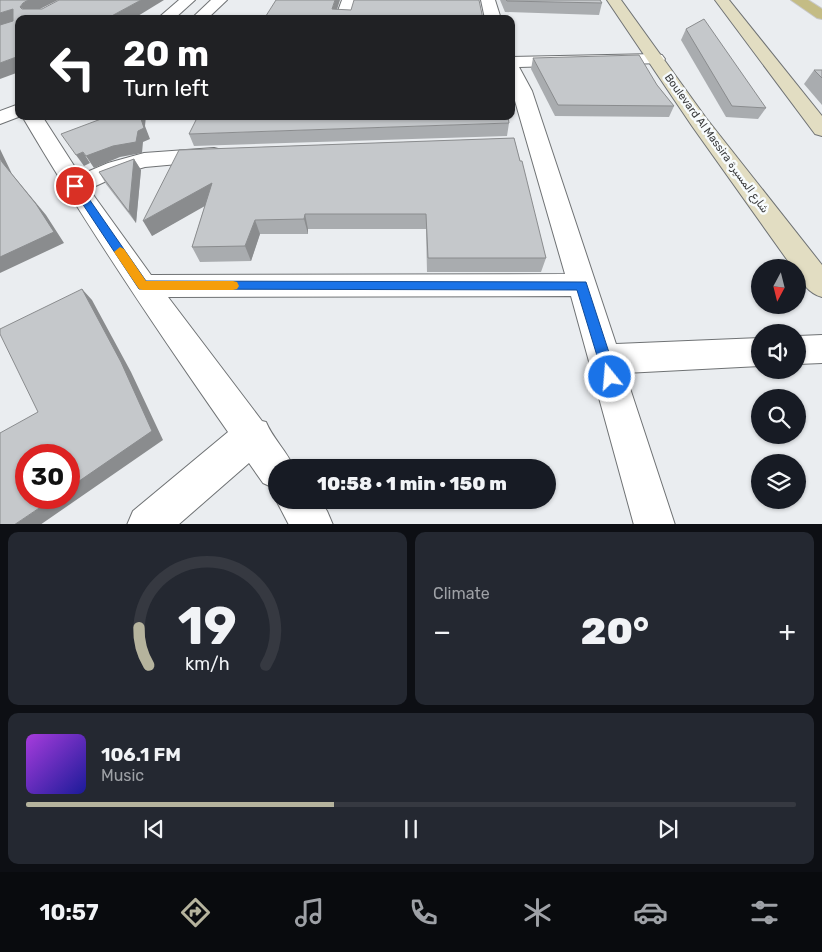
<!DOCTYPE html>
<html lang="en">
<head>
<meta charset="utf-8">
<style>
  :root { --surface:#171b24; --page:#242831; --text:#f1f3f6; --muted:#9ea1a6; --line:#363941; --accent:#b5b39d }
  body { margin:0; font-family:Rubik,"Noto Sans Arabic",sans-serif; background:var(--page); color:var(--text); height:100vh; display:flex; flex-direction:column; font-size:19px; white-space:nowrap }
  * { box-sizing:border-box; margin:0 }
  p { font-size:16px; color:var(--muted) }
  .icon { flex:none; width:28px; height:28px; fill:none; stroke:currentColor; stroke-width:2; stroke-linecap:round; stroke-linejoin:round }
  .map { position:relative; height:524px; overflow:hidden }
  .details { display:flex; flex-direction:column; gap:8px; padding:8px; background:#0d0f14; flex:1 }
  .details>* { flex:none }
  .banner { position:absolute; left:15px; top:15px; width:500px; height:105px; border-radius:10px; box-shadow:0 1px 4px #0004; background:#202124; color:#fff; overflow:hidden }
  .needle { width:32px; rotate:187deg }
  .tools { position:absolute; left:751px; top:259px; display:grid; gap:10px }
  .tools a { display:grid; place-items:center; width:55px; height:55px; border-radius:50%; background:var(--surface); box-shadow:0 1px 4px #0004; font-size:25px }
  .speed { position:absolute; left:15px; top:444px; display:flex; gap:10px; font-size:25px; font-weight:700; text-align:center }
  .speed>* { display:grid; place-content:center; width:65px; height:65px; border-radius:50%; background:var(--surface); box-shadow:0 1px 4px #0004; line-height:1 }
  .speed .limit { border:8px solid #d22; background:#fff; color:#111 }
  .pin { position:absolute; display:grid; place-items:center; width:42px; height:42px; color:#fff; margin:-21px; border:2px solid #fff; border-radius:50%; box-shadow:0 1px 5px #0007 }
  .me { position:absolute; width:55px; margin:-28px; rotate:343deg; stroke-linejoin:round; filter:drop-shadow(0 0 4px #0008) }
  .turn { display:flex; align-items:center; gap:18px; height:105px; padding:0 25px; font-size:22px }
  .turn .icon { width:65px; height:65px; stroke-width:2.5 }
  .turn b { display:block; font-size:35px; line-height:42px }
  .big { font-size:38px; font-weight:800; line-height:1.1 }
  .details .widget { flex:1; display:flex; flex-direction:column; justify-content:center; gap:8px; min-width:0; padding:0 18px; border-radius:10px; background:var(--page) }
  .details .dial { align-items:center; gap:0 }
  .dial svg { height:130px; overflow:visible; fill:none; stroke:var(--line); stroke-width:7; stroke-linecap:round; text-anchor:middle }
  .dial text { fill:var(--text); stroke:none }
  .song { display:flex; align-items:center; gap:15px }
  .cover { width:60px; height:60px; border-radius:8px; background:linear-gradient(135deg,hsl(280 70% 55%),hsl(240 70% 35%)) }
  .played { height:5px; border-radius:2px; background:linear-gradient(90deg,var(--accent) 40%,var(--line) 40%) }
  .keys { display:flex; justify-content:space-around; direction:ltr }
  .heat { display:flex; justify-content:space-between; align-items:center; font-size:28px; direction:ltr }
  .details .tiles { flex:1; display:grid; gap:8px; grid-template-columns:1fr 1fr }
  .widget:last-child { grid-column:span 2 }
  .trip { position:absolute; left:268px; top:459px; width:288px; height:50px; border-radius:25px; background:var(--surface); box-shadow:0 1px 4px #0004; font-weight:800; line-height:50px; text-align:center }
  .dock { display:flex; height:80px; justify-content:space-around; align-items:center; background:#090b0e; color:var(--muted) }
  .dock .icon { width:35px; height:35px }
  .dock .active { color:var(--accent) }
  .dock b { font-size:22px; color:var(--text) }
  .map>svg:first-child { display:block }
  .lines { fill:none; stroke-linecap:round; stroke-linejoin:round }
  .street-casing { stroke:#6f7274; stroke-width:2 }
  .secondary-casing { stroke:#6f7274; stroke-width:2 }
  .primary-casing { stroke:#c8c8c8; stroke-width:2 }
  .street { fill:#fff; fill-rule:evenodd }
  .secondary { fill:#e2ddc2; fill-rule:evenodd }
  .primary { fill:#c4bc85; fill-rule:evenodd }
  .wall { fill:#a9acaf }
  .shaded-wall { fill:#8a8c8e }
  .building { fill:#c5c8cb; stroke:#8a8c8e }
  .route { fill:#1a73e8; stroke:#114b97 }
  .slow { fill:#f59e0b }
  .labels { text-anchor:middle; stroke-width:5; stroke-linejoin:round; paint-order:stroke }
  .far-street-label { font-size:11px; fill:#393a3b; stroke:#f7fbfd }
</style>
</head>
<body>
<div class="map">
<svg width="822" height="525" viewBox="0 0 822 525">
  <rect width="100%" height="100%" fill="#eaedf0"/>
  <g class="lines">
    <defs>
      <g id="street">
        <path d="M 179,0 L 195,0 L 174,19 L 157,19 Z"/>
        <path d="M 211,0 L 227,0 L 207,19 L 191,19 Z"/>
        <path d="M 342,0 L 356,0 L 351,19 L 335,19 Z"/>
        <path d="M 481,0 L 495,0 L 501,19 L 485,19 Z"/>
        <path d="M 656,54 L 662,55 L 665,59 L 662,63 L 519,67 L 532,91 L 616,344 L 760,338 L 760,366 L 625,373 L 675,525 L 634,525 L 571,296 L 168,297 L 262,421 L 266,422 C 273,439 287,451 294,468 L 276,468 L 276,489 L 263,483 L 249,463 L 178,525 L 127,525 L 133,511 L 228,432 C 156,329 86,225 22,116 L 42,116 L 80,175 L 108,163 L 144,153 L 214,148 L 222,150 L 225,155 L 222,160 L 145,167 L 124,173 L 89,189 L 151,275 L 565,274 L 511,87 L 511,57 Z"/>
        <path d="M 19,104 L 19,116 L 21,116 L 0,124 L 0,111 Z"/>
        <path d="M 822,335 L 822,363 L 798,364 L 798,336 Z"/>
        <path d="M 276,500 L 320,500 L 327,511 L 333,525 L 289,525 Z"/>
      </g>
      <g id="secondary">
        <path d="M 607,0 L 621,0 L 706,118 L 822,265 L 822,297 C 810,294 798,281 798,268 L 793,268 L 692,126 Z"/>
        <path d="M 715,0 L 729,0 L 822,116 L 822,136 L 815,134 Z"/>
      </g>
      <path id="primary" d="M 791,0 L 808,0 L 822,9 L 822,19 L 817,18 Z"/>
    </defs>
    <use href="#street" class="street-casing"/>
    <use href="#secondary" class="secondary-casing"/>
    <use href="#primary" class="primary-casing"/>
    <use href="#street" class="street"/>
    <use href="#secondary" class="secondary"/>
    <use href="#primary" class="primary"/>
  </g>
  <g class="wall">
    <path d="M 500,0 L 600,0 L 602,3 L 599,15 L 505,12 Z"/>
    <path d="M 686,29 L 766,108 L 758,119 L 726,117 L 681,40 Z"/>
    <path d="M 533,58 L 657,85 L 674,106 L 669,117 L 555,116 L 531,69 Z"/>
    <path d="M 814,70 L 822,70 L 822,105 L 804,84 Z"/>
    <path d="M 509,123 L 507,136 L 194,146 L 189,134 Z"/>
    <path d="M 514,138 L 546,258 L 541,272 L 427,272 L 426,229 L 308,229 L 308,234 L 260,234 L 251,261 L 200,262 L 192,247 L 205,205 L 152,236 L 179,150 Z"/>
    <path d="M 134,159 L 141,170 L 136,223 L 106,184 L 99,172 Z"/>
  </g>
  <g class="shaded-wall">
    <path d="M 28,0 L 58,0 L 30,14 L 20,7 L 23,3 Z"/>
    <path d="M 141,0 L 164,0 L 133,19 L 106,19 Z"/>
    <path d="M 335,0 L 340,0 L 334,19 L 332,9 Z"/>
    <path d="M 13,9 L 19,19 L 0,27 L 0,13 Z"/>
    <path d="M 19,56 L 19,72 L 0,79 L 0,63 Z"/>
    <path d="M 140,116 L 146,116 L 145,126 L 150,139 L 143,142 L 142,153 L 120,157 L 94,168 L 86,156 Z"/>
    <path d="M 0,149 L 12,174 L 46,215 L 64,243 L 0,273 Z"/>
    <path d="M 83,152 L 90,163 L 84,166 L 76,155 Z"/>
    <path d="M 134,159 L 141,170 L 136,223 L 129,212 Z"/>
    <path d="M 212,183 L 219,198 L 152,236 L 143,221 Z"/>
    <path d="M 305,214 L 308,229 L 308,234 L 304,219 Z"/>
    <path d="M 255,220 L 260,234 L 251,261 L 245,246 Z"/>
    <path d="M 82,289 L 92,300 L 131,372 L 163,440 L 40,525 L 14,525 L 54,498 L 69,498 Z"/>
  </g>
  <g class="building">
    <path d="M 0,0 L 28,0 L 23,3 L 20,7 L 22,9 L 42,9 L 59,0 L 141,0 L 106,19 L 19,19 L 19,56 L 0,63 L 0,25 L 13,21 L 13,9 L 0,13 Z"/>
    <path d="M 276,0 L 335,0 L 332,9 L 351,10 L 354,0 L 479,0 L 483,19 L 264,19 Z"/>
    <path d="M 506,0 L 600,0 L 602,3 L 507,1 Z"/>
    <path d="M 158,17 L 202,19 L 161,19 Z"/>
    <path d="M 704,19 L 766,108 L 732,106 L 686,29 Z"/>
    <path d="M 639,55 L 657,85 L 674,106 L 558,105 L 533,58 Z"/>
    <path d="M 814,70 L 822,70 L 822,78 Z"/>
    <path d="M 109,116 L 140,116 L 144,128 L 138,131 L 136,142 L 113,146 L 86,156 L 83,152 L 76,155 L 61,134 Z"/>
    <path d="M 198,116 L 508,116 L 509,123 L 189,134 Z"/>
    <path d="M 514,138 L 520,161 L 522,161 L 546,258 L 428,258 L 426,214 L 305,214 L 304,219 L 255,220 L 245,246 L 192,247 L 212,183 L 143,221 L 179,150 Z"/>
    <path d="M 0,158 L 2,162 L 36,204 L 54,232 L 0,257 Z"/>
    <path d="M 134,159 L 129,212 L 99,172 Z"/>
    <path d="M 82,289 L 121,362 L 152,431 L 69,488 L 69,455 L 26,455 L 26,498 L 54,498 L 14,525 L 0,525 L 0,433 L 38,412 L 0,334 L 0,329 Z"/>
  </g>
  <path class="route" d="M 72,183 L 78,183 L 146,281 L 586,282 L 617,377 L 615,382 L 610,384 L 605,382 L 577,290 L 139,289 L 72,188 Z"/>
  <path class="slow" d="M 120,247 L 124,249 L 146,281 L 233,281 L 237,282 L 239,286 L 237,289 L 233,290 L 143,290 L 139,289 L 114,252 Z"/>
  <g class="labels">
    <g class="far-street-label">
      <text transform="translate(717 143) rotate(54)" y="4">Boulevard Al Massira شارع المسيرة</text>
    </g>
  </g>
</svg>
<div class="tools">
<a><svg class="needle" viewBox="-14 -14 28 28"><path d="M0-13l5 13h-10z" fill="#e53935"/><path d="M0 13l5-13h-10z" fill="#9ea1a6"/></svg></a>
<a><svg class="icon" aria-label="sound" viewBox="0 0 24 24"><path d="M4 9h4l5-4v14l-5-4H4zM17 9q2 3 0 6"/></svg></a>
<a><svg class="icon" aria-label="search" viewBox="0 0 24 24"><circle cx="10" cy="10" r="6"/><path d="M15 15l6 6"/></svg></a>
<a><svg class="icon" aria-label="layers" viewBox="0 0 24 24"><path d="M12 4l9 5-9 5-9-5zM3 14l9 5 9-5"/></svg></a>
</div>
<div class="speed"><div class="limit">30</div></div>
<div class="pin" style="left:75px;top:186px;background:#d93025"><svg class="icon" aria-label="arrive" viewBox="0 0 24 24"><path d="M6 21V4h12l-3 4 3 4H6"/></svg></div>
<svg class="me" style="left:610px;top:377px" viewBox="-20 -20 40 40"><circle r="17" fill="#1a73e8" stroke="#fff" stroke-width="3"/><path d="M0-11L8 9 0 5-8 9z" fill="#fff"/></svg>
<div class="trip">10:58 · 1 min · 150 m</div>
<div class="banner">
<div class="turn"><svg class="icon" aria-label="left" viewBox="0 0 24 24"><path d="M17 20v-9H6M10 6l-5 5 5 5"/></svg><div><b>20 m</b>Turn left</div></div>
</div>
</div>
<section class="details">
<div class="tiles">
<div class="widget dial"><svg viewBox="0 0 100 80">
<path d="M14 69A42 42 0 1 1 86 69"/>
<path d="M14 69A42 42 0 0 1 8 46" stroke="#b5b39d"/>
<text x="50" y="56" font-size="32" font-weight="700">19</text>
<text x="50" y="72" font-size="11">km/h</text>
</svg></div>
<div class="widget"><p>Climate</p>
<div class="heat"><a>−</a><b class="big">20°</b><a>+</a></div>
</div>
<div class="widget">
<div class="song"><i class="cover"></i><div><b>106.1 FM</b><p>Music</p></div></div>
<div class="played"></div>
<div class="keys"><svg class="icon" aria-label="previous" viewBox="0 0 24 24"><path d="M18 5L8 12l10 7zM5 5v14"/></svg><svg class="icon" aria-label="pause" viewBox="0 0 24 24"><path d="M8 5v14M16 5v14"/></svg><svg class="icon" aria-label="next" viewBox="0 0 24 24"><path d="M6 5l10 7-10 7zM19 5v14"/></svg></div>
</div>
</div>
</section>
<nav class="dock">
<b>10:57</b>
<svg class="icon active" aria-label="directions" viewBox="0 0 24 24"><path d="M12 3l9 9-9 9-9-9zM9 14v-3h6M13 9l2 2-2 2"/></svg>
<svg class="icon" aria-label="music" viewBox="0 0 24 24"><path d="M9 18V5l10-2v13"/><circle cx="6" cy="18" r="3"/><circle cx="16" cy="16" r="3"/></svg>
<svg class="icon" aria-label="phone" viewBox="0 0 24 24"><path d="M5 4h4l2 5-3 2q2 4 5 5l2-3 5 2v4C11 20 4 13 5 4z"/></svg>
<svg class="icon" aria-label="climate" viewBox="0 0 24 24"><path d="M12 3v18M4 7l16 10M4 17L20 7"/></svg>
<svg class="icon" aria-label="car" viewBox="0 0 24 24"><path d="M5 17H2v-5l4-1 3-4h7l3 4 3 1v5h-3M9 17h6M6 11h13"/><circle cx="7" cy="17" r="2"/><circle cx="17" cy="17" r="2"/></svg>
<svg class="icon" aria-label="filters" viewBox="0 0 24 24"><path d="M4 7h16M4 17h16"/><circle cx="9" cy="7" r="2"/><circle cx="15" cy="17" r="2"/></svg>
</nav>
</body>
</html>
